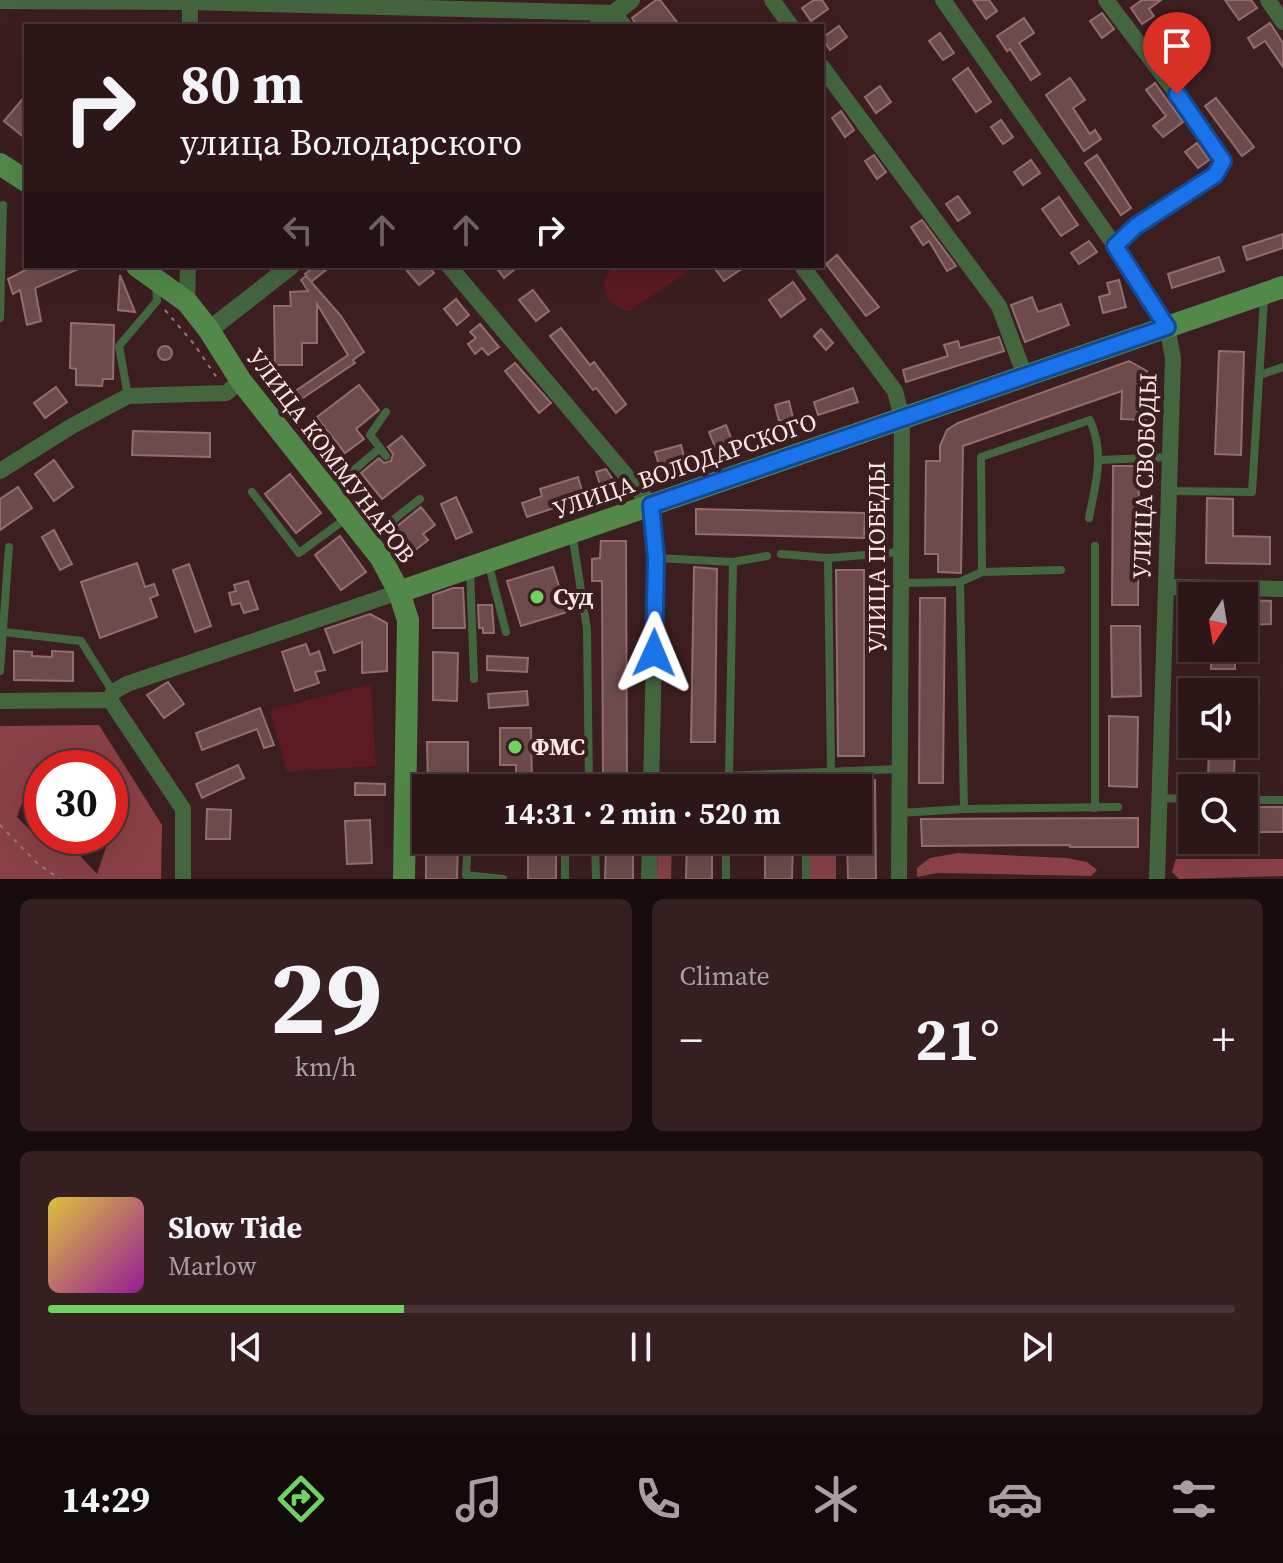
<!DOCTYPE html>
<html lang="en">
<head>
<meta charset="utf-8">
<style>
  :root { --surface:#2d1618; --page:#351f21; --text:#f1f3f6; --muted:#a79fa2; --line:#483537; --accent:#6fd35f }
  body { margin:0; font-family:"Source Serif 4",serif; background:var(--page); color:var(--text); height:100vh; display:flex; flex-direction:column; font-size:30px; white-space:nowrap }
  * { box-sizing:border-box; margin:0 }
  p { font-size:26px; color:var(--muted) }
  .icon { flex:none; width:44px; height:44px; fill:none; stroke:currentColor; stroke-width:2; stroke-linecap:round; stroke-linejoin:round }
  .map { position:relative; height:879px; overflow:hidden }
  .sheet { display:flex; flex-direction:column; gap:20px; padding:20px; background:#190c0d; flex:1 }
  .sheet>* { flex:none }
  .banner { position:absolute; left:24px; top:24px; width:800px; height:244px; border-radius:0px; box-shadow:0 8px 32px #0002,0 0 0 2px var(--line); background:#2d1618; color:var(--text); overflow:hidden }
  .needle { width:52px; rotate:192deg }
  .buttons { position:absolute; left:1178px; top:582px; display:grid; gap:16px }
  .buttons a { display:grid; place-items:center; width:80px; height:80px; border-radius:0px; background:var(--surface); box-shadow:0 8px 32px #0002,0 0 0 2px var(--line); font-size:40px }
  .speed { position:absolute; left:24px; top:750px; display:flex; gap:16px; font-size:40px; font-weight:700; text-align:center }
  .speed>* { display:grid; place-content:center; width:104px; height:104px; border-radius:50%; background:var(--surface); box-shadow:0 8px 32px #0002,0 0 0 2px var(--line); line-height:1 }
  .speed .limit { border:12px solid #d22; background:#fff; color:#111 }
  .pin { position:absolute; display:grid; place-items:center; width:68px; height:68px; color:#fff; margin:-82px -34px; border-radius:50% 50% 50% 0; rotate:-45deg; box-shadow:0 0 8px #0007 }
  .pin .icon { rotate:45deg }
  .me { position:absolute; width:88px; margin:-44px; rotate:1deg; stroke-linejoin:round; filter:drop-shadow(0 0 6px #0008) }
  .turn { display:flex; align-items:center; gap:28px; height:168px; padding:0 24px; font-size:36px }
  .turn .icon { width:104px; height:104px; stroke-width:2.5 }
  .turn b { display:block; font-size:56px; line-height:68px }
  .lanes { display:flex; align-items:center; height:76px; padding:0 24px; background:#0003; justify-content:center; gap:40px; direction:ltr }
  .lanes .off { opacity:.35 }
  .big { font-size:60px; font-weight:700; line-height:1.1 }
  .sheet .card { flex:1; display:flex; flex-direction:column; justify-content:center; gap:12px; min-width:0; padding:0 28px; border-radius:12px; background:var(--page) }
  .sheet .dial { align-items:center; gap:0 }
  .dial b { font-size:104px; line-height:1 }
  .song { display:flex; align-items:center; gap:24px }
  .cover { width:96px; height:96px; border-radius:12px; background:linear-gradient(135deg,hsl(50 70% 55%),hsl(300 70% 35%)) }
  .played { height:8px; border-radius:4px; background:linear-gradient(90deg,var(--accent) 30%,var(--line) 30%) }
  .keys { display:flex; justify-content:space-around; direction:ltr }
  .heat { display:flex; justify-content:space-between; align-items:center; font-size:44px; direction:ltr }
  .sheet .tiles { flex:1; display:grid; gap:20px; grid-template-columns:1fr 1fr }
  .card:last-child { grid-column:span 2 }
  .trip { position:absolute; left:412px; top:774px; width:460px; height:80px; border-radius:0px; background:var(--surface); box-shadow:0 8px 32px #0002,0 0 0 2px var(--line); font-weight:700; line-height:80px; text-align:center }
  .tabs { display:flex; height:128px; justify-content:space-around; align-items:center; background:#12090a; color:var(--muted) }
  .tabs .icon { width:56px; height:56px }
  .tabs .active { color:var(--accent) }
  .tabs b { font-size:36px; color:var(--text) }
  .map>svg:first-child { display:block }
  .green { fill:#5c1a22 }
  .forest { fill:#894146; fill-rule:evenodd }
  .building { fill:#6d4b4c; stroke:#916d6e; stroke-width:2 }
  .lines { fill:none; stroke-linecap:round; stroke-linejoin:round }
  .path { stroke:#947a7b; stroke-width:2; stroke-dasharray:4 6; stroke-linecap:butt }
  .service { stroke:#44663f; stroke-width:8 }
  .minor { stroke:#44663f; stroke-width:16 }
  .tertiary { stroke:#44663f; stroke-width:18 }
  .secondary { stroke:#528849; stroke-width:22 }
  .route-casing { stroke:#114b97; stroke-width:20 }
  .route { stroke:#1a73e8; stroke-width:14 }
  .poi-dot { fill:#6fd35f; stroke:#3c1e20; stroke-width:3 }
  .labels { text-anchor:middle; stroke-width:8; stroke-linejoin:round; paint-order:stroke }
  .street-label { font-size:24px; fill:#fae5e5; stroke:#3c1e20 }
  .poi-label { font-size:24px; font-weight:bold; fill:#fae5e5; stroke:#3c1e20; text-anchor:start }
</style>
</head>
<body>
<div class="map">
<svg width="1283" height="879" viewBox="0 0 1283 879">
  <rect width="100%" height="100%" fill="#3c1e20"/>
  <g class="green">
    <path d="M 618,266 L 697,266 L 629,311 C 610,306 600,295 606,275 Z"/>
    <path d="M 371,684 L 376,766 L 287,772 L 270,710 Z"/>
  </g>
  <g class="forest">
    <path d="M 99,725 L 162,825 L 161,879 L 0,879 L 0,726 ZM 67,751 L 95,752 L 92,768 L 110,768 L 110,836 L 107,836 L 109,838 L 97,874 L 81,857 L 90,836 L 42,836 L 42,828 L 30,830 L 17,817 L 34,769 Z"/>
    <path d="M 658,840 L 672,840 L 671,879 L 657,879 Z"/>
    <path d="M 809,840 L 836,840 L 836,879 L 808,879 Z"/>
    <path d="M 958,853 L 1067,858 L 1087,862 L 1097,870 L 1091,876 L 938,873 L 917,877 L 917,868 L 930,858 Z"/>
    <path d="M 1176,859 L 1283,859 L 1283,876 L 1179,879 L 1172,872 Z"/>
  </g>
  <g class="building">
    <path d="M 656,0 L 660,0 L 680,26 L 637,26 L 632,18 Z"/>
    <path d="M 814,0 L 822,0 L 828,9 L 811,21 L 802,8 Z"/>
    <path d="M 973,0 L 989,0 L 997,11 L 986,19 Z"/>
    <path d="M 1142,0 L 1161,0 L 1149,9 L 1154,16 L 1142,24 L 1131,8 Z"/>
    <path d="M 1225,0 L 1251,0 L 1257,8 L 1239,20 Z"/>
    <path d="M 1102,13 L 1114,29 L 1102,38 L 1090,21 Z"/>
    <path d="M 1024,18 L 1034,33 L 1019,43 L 1040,74 L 1031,80 L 1010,49 L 1007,51 L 997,36 Z"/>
    <path d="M 1270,23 L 1283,43 L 1283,67 L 1265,41 L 1254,48 L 1248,38 Z"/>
    <path d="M 839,26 L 847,37 L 830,50 L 822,38 Z"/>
    <path d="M 940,33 L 954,53 L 943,60 L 929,41 Z"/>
    <path d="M 1171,40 L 1183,58 L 1174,64 L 1162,46 Z"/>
    <path d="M 968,68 L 991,102 L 976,112 L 953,79 Z"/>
    <path d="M 1070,78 L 1085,100 L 1073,108 L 1090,134 L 1095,130 L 1101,139 L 1084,151 L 1046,95 Z"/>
    <path d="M 1155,83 L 1183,122 L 1163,137 L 1153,126 L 1166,116 L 1146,90 Z"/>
    <path d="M 880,86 L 891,102 L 876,113 L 865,97 Z"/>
    <path d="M 26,95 L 26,139 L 4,121 Z"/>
    <path d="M 1216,98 L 1254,147 L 1242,156 L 1205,106 Z"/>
    <path d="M 841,111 L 854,130 L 845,137 L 832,118 Z"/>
    <path d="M 1001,120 L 1013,137 L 1003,144 L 991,127 Z"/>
    <path d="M 1197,143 L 1209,160 L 1198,168 L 1185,152 Z"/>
    <path d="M 874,155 L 886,172 L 877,179 L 865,161 Z"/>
    <path d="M 1097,155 L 1131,208 L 1121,215 L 1085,163 Z"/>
    <path d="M 1031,160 L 1040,173 L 1023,185 L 1014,172 Z"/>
    <path d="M 958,196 L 970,213 L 958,221 L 946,204 Z"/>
    <path d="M 1059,197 L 1078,225 L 1061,236 L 1042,209 Z"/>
    <path d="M 922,220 L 956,266 L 947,271 L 929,241 L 923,245 L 911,227 Z"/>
    <path d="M 1283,234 L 1283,248 L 1247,260 L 1243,247 Z"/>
    <path d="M 1089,241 L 1097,252 L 1079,264 L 1071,253 Z"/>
    <path d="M 837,255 L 879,307 L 866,316 L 826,264 Z"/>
    <path d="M 1219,257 L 1224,271 L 1172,288 L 1168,274 Z"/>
    <path d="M 33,266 L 85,266 L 35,288 L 41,321 L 27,325 L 20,290 L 13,294 L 8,279 Z"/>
    <path d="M 315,266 L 331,266 L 311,282 L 305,274 Z"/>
    <path d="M 412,266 L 428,266 L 434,273 L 419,285 L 407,271 Z"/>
    <path d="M 495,266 L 519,266 L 504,278 Z"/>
    <path d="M 713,266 L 746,266 L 724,281 Z"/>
    <path d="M 120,275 L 135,312 L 118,310 Z"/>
    <path d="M 306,276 L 341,316 L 364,352 L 353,360 L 355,363 L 297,402 L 291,394 L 348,355 L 317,304 L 317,343 L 302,343 L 302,365 L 275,365 L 274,306 L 291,306 L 290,292 L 308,291 L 301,280 Z"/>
    <path d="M 1119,280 L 1126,307 L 1103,313 L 1099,297 L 1110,294 L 1107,283 Z"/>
    <path d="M 793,282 L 805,299 L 781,317 L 769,300 Z"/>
    <path d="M 533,290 L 549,311 L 536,321 L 519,300 Z"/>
    <path d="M 1032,297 L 1038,312 L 1061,304 L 1069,325 L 1025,342 L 1011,305 Z"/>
    <path d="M 456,299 L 469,315 L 457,325 L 444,309 Z"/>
    <path d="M 71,323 L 114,325 L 113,379 L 103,379 L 102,386 L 76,385 L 76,369 L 70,368 Z"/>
    <path d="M 480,324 L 499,347 L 488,355 L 482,348 L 475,354 L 468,344 L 476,338 L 470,332 Z"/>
    <path d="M 561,328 L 590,365 L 594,362 L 626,404 L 616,413 L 596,388 L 593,390 L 550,336 Z"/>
    <path d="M 821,329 L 833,343 L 826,350 L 814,336 Z"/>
    <path d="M 999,337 L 1004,351 L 906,382 L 903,370 L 948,356 L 944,345 L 958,341 L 960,348 Z"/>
    <circle cx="165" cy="353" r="7"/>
    <path d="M 1219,351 L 1244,352 L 1241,455 L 1215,454 Z"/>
    <path d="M 1129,361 L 1147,371 L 1146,420 L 1121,419 L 1122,391 L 963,446 L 961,573 L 938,572 L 938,554 L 925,554 L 926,461 L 940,461 L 940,446 L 947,430 L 958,423 Z"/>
    <path d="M 515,363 L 551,403 L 539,413 L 505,371 Z"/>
    <path d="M 359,385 L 379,410 L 356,429 L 364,439 L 345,453 L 317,417 Z"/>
    <path d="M 56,387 L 67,402 L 45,418 L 34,403 Z"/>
    <path d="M 853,388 L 858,402 L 818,415 L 814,402 Z"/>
    <path d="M 789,401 L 793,418 L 779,421 L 775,405 Z"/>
    <path d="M 726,425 L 734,445 L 717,452 L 709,432 Z"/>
    <path d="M 133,431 L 210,433 L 210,457 L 132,455 Z"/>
    <path d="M 402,436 L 425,465 L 382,499 L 361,473 L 379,458 L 384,463 L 391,461 L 393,454 L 388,447 Z"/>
    <path d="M 681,445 L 686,464 L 661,471 L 655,452 Z"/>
    <path d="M 54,460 L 73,487 L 54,501 L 35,474 Z"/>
    <path d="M 1113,466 L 1139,466 L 1138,605 L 1112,605 Z"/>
    <path d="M 606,469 L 617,486 L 602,491 L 596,472 Z"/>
    <path d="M 290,474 L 321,513 L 296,533 L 265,494 Z"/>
    <path d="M 578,477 L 584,498 L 527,517 L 522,503 L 542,496 L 540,489 Z"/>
    <path d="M 18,487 L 32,508 L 0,530 L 0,499 Z"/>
    <path d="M 456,497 L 472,532 L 456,539 L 441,504 Z"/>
    <path d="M 1207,498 L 1233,499 L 1233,536 L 1270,537 L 1270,564 L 1206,563 Z"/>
    <path d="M 421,507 L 435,525 L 423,534 L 428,540 L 414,551 L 395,528 Z"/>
    <path d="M 696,509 L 865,513 L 864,538 L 696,534 Z"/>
    <path d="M 54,530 L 72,564 L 60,570 L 42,537 Z"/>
    <path d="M 340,536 L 366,572 L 341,590 L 315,555 Z"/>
    <path d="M 601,541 L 626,541 L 627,788 L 603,788 L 602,581 L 592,581 L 592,559 L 600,558 Z"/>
    <path d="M 137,563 L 145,587 L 154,584 L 158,595 L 150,598 L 157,617 L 100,638 L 81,582 Z"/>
    <path d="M 189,564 L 211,626 L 195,632 L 173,570 Z"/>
    <path d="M 553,567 L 567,612 L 521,626 L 507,581 Z"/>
    <path d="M 694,567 L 717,569 L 715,742 L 691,742 Z"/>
    <path d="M 836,570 L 864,570 L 864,756 L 838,756 Z"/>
    <path d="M 248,581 L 258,609 L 244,613 L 240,603 L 232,605 L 229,593 L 236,591 L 234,585 Z"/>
    <path d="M 453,588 L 463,588 L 465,628 L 433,628 L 433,595 Z"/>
    <path d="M 920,598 L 945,598 L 943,783 L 919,783 Z"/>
    <path d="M 1244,600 L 1271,601 L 1271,624 L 1244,625 Z"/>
    <path d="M 478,605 L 492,605 L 494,633 L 483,633 L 483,628 L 479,628 Z"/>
    <path d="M 370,614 L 387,623 L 387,671 L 362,673 L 362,642 L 334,653 L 325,629 Z"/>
    <path d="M 1111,626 L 1140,626 L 1141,696 L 1112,697 Z"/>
    <path d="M 306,644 L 310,655 L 319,651 L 325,670 L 315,672 L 319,683 L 295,691 L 282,652 Z"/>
    <rect x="1211" y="648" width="24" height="21"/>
    <path d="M 14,651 L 32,652 L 32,656 L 52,657 L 52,651 L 73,652 L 73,681 L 14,680 Z"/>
    <path d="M 433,652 L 458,653 L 457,701 L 433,700 Z"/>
    <path d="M 487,656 L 528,658 L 527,672 L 487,670 Z"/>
    <path d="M 168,682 L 184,704 L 164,718 L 147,695 Z"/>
    <path d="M 527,691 L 528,705 L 489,708 L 488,694 Z"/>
    <path d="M 260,708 L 274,745 L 264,748 L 257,729 L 202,750 L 196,733 Z"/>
    <path d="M 1109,716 L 1138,717 L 1137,787 L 1109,786 Z"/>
    <path d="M 500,728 L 531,728 L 532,788 L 516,788 L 516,765 L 500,765 Z"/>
    <path d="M 427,742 L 468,742 L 468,788 L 428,788 Z"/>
    <path d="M 1209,744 L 1235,744 L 1234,778 L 1208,778 Z"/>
    <path d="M 238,765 L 244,778 L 202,798 L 196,784 Z"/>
    <path d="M 793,780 L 793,788 L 765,788 L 765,781 Z"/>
    <path d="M 858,780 L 875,780 L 876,879 L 848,879 L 847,840 L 858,840 Z"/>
    <path d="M 355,783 L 385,784 L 385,795 L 355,795 Z"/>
    <rect x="1244" y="807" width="39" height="25"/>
    <path d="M 207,809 L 231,810 L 230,839 L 206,839 Z"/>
    <rect x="1182" y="813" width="10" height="24"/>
    <path d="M 1138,818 L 1138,847 L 1070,847 L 1070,845 L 922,846 L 921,819 Z"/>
    <path d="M 370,820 L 372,863 L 347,864 L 345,821 Z"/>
    <path d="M 426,840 L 458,840 L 457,879 L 426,879 Z"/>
    <rect x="528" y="840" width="28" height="39"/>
    <path d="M 687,840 L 712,840 L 712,879 L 686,879 Z"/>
    <path d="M 765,840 L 793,840 L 792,879 L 765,879 Z"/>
    <path d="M 606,845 L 633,845 L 633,879 L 605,879 Z"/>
  </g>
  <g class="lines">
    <g class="path">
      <path d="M 165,310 L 194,344 L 217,378"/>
      <path d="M 0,825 L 38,864 L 60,879"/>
    </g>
    <g class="service">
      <path d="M 0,318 L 3,205"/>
      <path d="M 1260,375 L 1283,367"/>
      <path d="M 128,396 L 119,346 L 157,301 L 156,283"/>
      <path d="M 380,448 L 370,435 L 386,412"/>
      <path d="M 1100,460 L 1171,457"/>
      <path d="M 329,491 L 380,448 L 386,456"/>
      <path d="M 1169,491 L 1252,492 L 1264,298"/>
      <path d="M 252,492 L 299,553 L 348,517"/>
      <path d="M 572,533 L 587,629 L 589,788"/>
      <path d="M 369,539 L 420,499"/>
      <path d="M 781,554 L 828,558 L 901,552"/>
      <path d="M 656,558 L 733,562 L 767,556"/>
      <path d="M 828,558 L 831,771"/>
      <path d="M 488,562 L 506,632"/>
      <path d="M 470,568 L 474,679"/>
      <path d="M 982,572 L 981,457 L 1090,420 C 1105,455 1096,481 1089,518"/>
      <path d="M 960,582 L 964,809"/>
      <path d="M 903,583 L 960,582 L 982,572 L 1061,570"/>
      <path d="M 4,632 L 81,641 L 113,692"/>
      <path d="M 0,671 L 9,547"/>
      <path d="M 729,776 L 733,562"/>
      <path d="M 651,779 L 899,769"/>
      <path d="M 1158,798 L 1192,799"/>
      <path d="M 1244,800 L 1283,800"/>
      <path d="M 1095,808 L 1095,546"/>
      <path d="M 900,813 L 964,809 L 1118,807"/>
      <path d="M 468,840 L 466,875 L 503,879"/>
      <path d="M 595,840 L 596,879"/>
      <path d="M 806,840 L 806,879"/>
      <path d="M 565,879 L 565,840"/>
      <path d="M 726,879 L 726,840"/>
    </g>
    <g class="minor">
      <path d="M 772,0 L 791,26"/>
      <path d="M 943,0 L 1115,246 L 1167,327 L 1173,358 L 1157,879"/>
      <path d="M 1106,0 L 1177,94 L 1223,161 L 1215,175 L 1136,226 L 1115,246"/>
      <path d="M 1268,0 L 1283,22"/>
      <path d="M 0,1 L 190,2 L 614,13 L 624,26"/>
      <path d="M 190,26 L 190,0"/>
      <path d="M 822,67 L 999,306 L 1025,376"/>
      <path d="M 449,266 L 651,505 L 656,558 L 651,788"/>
      <path d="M 802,266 L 895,391 L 902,418 L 899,879"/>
      <path d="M 187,302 L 188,266"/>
      <path d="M 0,471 L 72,426 L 128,396 L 226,393 L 241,381"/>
      <path d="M 1166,587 L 1283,589"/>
      <path d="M 110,700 L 113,692 L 127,684 L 399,592"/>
      <path d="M 0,701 L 110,700 L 183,809 L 183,879"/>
      <path d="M 649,879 L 650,840"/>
    </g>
    <g class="tertiary">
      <path d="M 598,26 L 631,0"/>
      <path d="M 209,330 L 291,266"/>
    </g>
    <g class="secondary">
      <path d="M 0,164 L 26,181"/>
      <path d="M 137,266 L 187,302 L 209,330 L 241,381 L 381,558 L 399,592 L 408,620 L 404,879"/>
      <path d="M 399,592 L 1283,287"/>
    </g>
  </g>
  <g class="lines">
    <defs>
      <path id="route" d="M 654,653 L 656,558 L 651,505 L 1167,327 L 1115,246 L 1136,226 L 1215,175 L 1223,161 L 1177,94"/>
    </defs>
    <use href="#route" class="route-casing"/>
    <use href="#route" class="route"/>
  </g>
  <g class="poi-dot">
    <circle cx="537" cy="597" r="8"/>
    <circle cx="515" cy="747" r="8"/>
  </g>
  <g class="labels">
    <g class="street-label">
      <text transform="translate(331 456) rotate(53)" y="8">УЛИЦА КОММУНАРОВ</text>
      <text transform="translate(685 466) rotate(-19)" y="8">УЛИЦА ВОЛОДАРСКОГО</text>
      <text transform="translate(1145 476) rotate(-88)" y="8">УЛИЦА СВОБОДЫ</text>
      <text transform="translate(877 557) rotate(-90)" y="8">УЛИЦА ПОБЕДЫ</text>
    </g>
    <g class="poi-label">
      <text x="553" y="605">Суд</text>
      <text x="531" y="755">ФМС</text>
    </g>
  </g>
</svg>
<div class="buttons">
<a><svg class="needle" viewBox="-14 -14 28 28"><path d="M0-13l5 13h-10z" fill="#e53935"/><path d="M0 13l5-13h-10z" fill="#a79fa2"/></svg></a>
<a><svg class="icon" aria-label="sound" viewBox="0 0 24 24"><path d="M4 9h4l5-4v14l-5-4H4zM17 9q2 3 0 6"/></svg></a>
<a><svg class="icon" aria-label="search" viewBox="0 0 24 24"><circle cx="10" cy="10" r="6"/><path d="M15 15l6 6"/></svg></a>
</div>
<div class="speed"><div class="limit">30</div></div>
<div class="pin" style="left:1177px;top:94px;background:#d93025"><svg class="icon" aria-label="arrive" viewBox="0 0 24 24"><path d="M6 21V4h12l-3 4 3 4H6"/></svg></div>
<svg class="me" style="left:654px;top:653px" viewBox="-20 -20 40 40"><path d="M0-17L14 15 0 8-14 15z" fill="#1a73e8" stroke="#fff" stroke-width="4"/></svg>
<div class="trip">14:31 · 2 min · 520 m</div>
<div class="banner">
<div class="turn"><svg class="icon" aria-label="right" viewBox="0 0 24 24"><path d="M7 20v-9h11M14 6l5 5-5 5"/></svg><div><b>80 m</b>улица Володарского</div></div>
<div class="lanes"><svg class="icon off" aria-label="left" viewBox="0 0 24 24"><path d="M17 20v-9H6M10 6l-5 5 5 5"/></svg><svg class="icon off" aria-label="ahead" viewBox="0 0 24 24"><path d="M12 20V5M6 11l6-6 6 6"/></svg><svg class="icon off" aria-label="ahead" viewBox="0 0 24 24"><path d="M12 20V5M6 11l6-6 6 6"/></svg><svg class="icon" aria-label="right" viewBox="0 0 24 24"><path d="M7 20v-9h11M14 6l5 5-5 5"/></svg></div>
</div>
</div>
<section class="sheet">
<div class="tiles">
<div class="card dial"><b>29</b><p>km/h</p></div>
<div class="card"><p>Climate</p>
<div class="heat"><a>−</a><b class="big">21°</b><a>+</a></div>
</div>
<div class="card">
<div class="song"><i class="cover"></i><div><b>Slow Tide</b><p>Marlow</p></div></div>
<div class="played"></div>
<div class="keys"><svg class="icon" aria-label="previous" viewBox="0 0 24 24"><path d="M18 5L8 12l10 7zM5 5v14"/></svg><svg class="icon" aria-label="pause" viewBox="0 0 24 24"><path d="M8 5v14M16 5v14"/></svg><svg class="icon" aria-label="next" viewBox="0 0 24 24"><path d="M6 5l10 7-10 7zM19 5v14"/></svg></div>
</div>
</div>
</section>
<nav class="tabs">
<b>14:29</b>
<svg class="icon active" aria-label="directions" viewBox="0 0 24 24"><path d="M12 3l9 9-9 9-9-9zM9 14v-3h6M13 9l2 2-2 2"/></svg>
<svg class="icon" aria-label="music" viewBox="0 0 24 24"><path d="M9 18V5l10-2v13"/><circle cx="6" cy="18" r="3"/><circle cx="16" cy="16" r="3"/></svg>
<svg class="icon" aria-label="phone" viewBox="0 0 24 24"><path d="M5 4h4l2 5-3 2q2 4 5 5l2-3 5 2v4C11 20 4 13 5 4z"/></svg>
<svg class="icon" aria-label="climate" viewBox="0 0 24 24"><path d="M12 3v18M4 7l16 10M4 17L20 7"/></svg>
<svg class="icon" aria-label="car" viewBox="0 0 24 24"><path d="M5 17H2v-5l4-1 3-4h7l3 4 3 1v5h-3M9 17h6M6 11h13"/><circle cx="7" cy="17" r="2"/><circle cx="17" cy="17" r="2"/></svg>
<svg class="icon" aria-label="filters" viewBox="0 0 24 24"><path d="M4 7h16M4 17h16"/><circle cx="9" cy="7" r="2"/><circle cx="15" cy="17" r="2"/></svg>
</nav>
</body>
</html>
